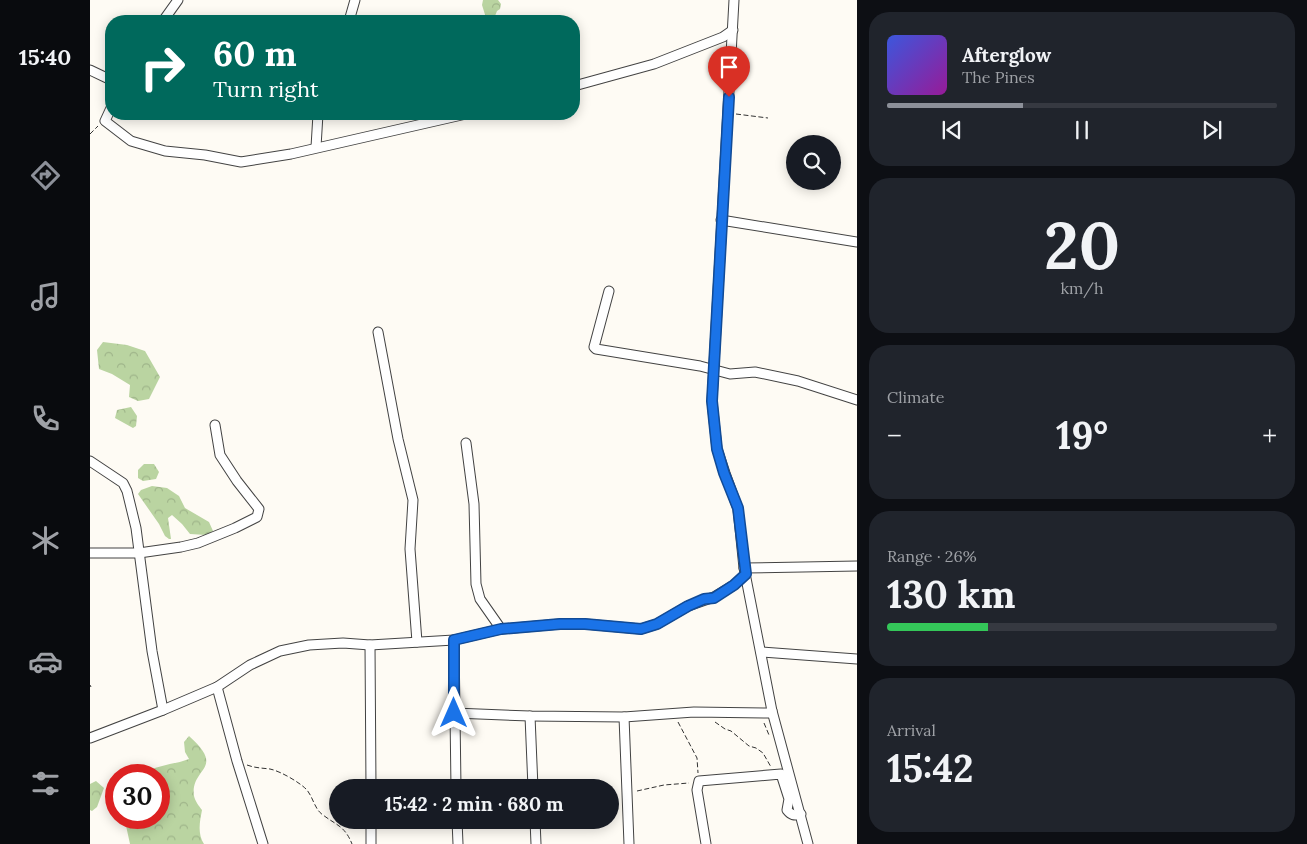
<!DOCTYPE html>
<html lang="en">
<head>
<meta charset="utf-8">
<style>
  :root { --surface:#171b24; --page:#20242c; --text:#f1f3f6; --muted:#9ea1a6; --line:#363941; --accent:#8c9099 }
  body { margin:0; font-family:Lora,serif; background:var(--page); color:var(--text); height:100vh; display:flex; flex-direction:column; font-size:19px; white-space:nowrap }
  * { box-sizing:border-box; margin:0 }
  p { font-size:16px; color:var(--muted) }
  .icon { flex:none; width:28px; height:28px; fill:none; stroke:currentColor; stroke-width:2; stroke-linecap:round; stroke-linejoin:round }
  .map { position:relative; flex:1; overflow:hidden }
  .side { display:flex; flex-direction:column; gap:12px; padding:12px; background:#0d0f14; width:450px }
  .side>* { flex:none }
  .guide { position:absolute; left:15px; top:15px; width:475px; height:105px; border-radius:20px; box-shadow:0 2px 12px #0003; background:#00695c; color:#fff; overflow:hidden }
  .tools { position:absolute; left:696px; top:135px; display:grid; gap:10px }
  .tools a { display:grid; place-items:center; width:55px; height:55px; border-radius:50%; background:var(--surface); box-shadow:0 2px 12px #0003; font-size:25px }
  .speed { position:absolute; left:15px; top:764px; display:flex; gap:10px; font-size:25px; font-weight:700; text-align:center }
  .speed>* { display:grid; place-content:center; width:65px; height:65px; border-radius:50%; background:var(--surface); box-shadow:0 2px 12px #0003; line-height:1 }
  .speed .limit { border:8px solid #d22; background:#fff; color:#111 }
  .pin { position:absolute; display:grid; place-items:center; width:42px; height:42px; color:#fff; margin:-51px -21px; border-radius:50% 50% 50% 0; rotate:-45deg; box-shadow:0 0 5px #0007 }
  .pin .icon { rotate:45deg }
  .me { position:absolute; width:55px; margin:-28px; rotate:0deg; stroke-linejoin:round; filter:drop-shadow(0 0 4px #0008) }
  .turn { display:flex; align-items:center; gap:18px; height:105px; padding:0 25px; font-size:22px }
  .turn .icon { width:65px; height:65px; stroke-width:2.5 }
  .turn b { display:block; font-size:35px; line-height:42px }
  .big { font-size:38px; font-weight:700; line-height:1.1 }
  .side .tile { flex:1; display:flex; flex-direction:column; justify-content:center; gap:8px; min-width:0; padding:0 18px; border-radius:20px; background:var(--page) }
  .side .dial { align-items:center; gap:0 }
  .dial b { font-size:65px; line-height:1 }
  .song { display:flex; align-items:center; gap:15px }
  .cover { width:60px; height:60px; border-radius:8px; background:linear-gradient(135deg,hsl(230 70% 55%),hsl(300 70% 35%)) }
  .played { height:5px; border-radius:2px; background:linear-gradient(90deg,var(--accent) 35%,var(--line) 35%) }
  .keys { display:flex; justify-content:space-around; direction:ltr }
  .heat { display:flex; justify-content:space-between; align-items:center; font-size:28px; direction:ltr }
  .charge { height:8px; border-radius:4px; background:linear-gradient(90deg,#34c759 26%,var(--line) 0) }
  .trip { position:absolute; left:239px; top:779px; width:290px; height:50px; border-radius:25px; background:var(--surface); box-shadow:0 2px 12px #0003; font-weight:700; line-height:50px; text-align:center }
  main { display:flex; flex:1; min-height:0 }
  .dock { display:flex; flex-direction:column; width:90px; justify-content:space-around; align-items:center; background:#090b0e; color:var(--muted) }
  .dock .icon { width:35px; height:35px }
  .dock .on { color:var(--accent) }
  .dock b { font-size:22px; color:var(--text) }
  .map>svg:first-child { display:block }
  .forest { fill:url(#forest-crowns) }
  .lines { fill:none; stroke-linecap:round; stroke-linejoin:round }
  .minor-casing { stroke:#434343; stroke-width:11 }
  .path { stroke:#323232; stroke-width:1; stroke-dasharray:5 2.5; stroke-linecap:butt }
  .minor { stroke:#fff; stroke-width:9 }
  .route-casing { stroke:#114b97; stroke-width:12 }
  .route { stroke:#1a73e8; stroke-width:9 }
</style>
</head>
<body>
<main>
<nav class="dock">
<b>15:40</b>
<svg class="icon on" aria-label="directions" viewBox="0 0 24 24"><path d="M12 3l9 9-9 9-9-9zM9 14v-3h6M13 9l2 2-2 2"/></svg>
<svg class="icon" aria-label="music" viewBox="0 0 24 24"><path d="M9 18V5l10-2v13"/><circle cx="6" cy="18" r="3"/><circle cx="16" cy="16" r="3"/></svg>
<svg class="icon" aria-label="phone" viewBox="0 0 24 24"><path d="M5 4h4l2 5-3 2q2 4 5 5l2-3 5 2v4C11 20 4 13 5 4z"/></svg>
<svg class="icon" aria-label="climate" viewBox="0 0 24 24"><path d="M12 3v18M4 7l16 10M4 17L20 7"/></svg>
<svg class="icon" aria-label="car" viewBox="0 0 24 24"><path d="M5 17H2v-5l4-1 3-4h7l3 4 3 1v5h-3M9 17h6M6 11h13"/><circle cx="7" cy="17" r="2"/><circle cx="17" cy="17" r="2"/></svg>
<svg class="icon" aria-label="filters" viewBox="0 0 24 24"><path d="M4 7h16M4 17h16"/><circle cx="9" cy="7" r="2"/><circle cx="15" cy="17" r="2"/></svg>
</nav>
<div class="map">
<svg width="767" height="844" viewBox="0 0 767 844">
  <defs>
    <pattern id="forest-crowns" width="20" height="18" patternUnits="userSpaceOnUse" patternTransform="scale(1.25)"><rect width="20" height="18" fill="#bad4a1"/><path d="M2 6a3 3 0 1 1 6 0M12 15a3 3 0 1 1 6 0" fill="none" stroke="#9fb58a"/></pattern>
  </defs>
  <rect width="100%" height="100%" fill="#fefbf4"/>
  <g class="forest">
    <path d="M 393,0 L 408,0 L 411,4 L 410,9 L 407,11 L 403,21 L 397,21 L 392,5 Z"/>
    <path d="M 13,342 L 37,345 L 55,351 L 70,377 L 59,399 L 48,401 L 39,397 L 40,385 L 22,374 L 9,369 L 7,350 Z"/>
    <path d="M 41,407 L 47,416 L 46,426 L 43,428 L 25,418 L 27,410 Z"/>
    <path d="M 54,464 L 64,464 L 69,472 L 66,479 L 53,481 L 48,478 L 48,470 Z"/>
    <path d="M 62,486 L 77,488 L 89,496 L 95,508 L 119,522 L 123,531 L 116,535 L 100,534 L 92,524 L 82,515 L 78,518 L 81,539 L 79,539 L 75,536 L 69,524 L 48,494 L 51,490 Z"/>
    <path d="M 99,736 C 137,770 100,767 104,796 C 105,801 109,806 112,810 C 110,821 107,833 114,844 L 40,844 L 35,821 L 36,818 L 69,818 L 69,775 L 53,775 C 66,764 84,765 99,759 L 95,752 L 94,742 Z"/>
    <path d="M 6,781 L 14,788 L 7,807 L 2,811 L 0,810 L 0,784 Z"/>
  </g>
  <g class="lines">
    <defs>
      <g id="minor">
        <path d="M 644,0 L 622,401 L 627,449 L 635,473 L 648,509 L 654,568 L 682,711 L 718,844"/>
        <path d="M 73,21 L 88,0"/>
        <path d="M 259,21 L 265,0"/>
        <path d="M 0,70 L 21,80"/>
        <path d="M 484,86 L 564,64 L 633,37 L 643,30"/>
        <path d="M 21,108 L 15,121 L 41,141 L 75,151 L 115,155 L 151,162 L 201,154 L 376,114"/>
        <path d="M 226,147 L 228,114"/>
        <path d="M 631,220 L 767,242"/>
        <path d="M 519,291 L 504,347 L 506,349 L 610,366 L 640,374 L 665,372 L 708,381 L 767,400"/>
        <path d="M 288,332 L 308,439 L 323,500 L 320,549 L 327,642"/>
        <path d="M 376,443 L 384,504 L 386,584 L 390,599 L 411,629"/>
        <path d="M 0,461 L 33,483 L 37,491 L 46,528 L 62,651 L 73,710"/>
        <path d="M 0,553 L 49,553 L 91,547 L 108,543 L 145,528 L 167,517 L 169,509 L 147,481 L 130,455 L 125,425"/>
        <path d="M 654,568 L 767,566"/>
        <path d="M 364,640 L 366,788"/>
        <path d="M 280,645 L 281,788"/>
        <path d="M 671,652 L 767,659"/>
        <path d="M 127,687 L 147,761 L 173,844"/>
        <path d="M 364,713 L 440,716 L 534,717 L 604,712 L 679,713 L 682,711"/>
        <path d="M 440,716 L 443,788"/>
        <path d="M 534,717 L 539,844"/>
        <path d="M 0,738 L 73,710 L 127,687 L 160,665 L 190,651 L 219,645 L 253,643 L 280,645 L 364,640 L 411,629 L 470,624 L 495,624 L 551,629 L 567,624 L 598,606 L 624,597 L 644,585 L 656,574"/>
        <path d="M 281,820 L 281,844"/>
        <path d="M 367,820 L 368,844"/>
        <path d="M 445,820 L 446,844"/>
        <path d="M 616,844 L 607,790 L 609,781 L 691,774 L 699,799 L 697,810 C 701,815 704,816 711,814"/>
      </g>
    </defs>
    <use href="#minor" class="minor-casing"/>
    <g class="path">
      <path d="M 646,114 L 678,118"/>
      <path d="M 0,134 L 8,126"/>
      <path d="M 0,685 L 1,687"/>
      <path d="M 588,722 L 607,758 L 608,773"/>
      <path d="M 625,722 L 635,729 L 641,731 L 659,746 L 666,748 L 673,753 L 681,767"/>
      <path d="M 674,723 L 679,735"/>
      <path d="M 157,765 C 165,768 172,768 180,769 C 190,771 209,782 216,789 C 223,796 224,809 233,815 C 246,825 255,826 262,844"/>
      <path d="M 547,791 L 574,785 L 599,783"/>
    </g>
    <use href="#minor" class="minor"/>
  </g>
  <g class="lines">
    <defs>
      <path id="route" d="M 364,713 L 364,640 L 411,629 L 470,624 L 495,624 L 551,629 L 567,624 L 598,606 L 614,599 L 624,598 L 644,585 L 656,574 L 648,508 L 634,473 L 627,449 L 622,401 L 639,97"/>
    </defs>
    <use href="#route" class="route-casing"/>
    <use href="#route" class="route"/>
  </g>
</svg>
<div class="tools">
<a><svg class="icon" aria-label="search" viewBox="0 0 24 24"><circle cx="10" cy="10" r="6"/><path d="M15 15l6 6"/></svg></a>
</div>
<div class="speed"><div class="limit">30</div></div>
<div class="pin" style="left:639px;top:97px;background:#d93025"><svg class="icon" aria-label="arrive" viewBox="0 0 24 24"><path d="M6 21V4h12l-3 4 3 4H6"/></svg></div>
<svg class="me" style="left:364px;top:713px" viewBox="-20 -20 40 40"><path d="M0-17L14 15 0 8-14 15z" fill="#1a73e8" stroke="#fff" stroke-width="4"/></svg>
<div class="trip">15:42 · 2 min · 680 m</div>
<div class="guide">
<div class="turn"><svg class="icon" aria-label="right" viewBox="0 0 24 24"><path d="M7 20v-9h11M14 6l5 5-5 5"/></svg><div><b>60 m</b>Turn right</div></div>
</div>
</div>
<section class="side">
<div class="tile">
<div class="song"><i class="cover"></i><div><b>Afterglow</b><p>The Pines</p></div></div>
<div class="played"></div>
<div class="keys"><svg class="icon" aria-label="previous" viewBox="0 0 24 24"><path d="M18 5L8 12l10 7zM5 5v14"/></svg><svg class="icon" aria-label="pause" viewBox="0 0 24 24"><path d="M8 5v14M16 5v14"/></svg><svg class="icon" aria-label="next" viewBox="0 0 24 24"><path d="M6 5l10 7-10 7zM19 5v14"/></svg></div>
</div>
<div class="tile dial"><b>20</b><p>km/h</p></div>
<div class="tile"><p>Climate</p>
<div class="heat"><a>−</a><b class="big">19°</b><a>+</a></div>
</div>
<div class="tile"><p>Range · 26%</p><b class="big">130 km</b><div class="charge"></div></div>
<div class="tile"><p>Arrival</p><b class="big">15:42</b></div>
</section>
</main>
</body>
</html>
